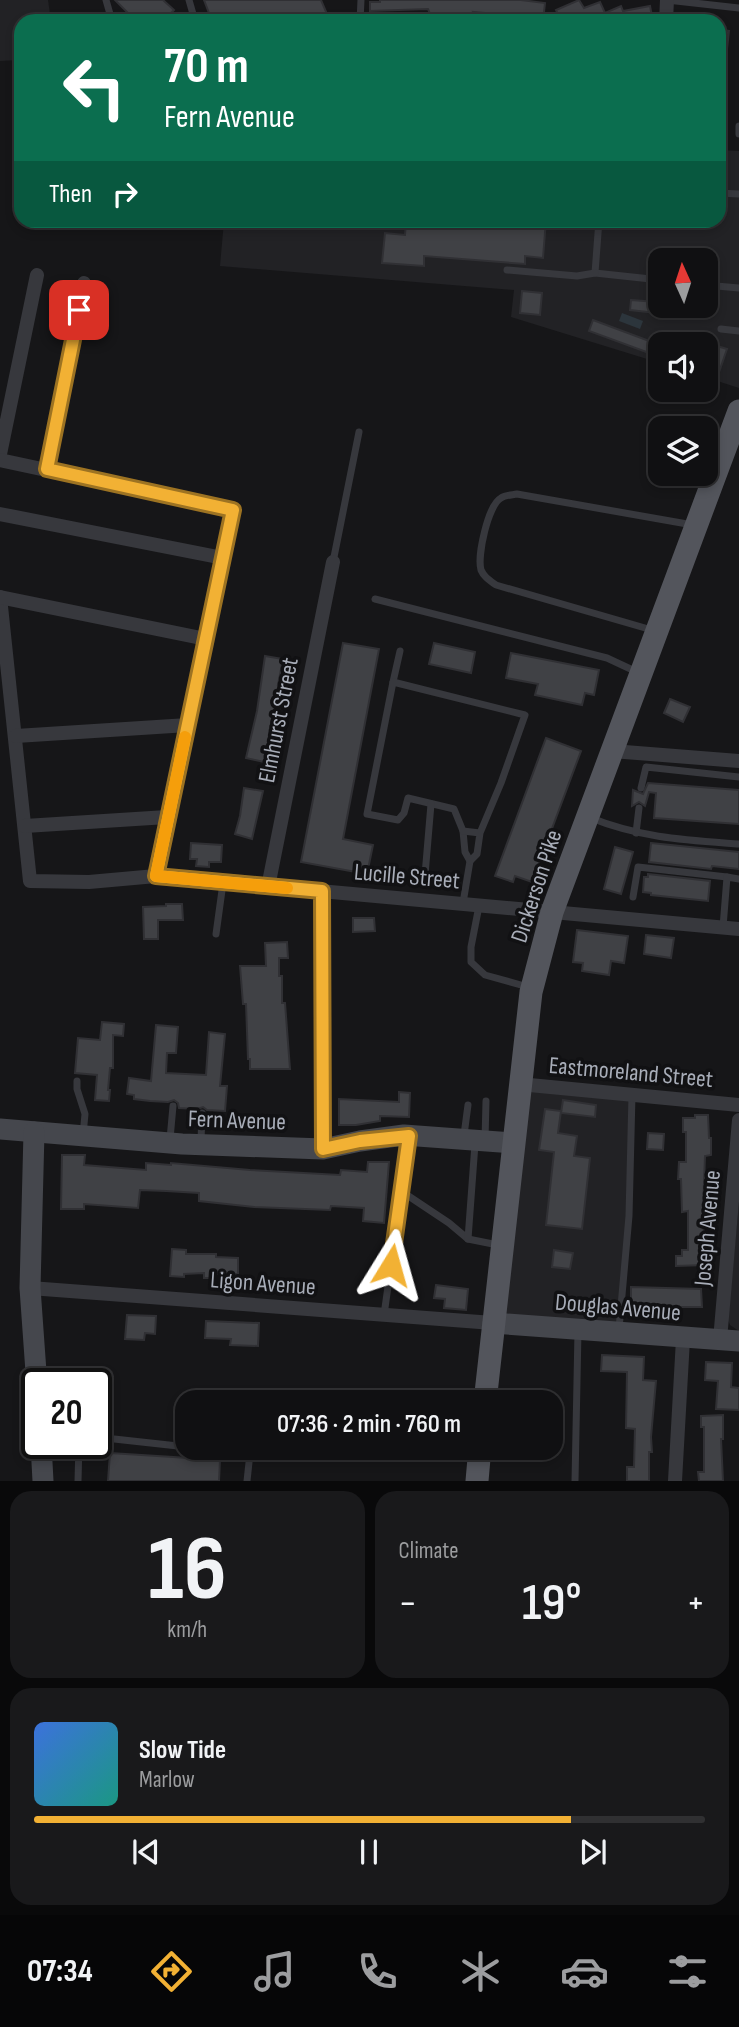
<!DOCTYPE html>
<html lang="en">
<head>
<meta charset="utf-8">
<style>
  :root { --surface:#101012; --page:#19191b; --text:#f1f3f6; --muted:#9c9d9f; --line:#303032; --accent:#f2b134 }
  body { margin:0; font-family:"Sofia Sans Condensed",sans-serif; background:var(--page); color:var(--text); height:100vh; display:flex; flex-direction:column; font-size:26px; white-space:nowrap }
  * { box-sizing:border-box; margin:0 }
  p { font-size:23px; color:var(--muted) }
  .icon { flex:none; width:38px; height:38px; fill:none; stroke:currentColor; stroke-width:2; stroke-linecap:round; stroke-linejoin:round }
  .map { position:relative; height:1481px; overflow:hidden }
  .panel { display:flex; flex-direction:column; gap:10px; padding:10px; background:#09090a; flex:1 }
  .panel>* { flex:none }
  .guide { position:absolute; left:14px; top:14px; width:712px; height:214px; border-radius:21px; box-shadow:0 4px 10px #0003,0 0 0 2px var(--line); background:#0b6e4f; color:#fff; overflow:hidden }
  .needle { width:46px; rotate:357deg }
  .fabs { position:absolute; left:648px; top:248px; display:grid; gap:14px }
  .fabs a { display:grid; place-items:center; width:70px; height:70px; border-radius:14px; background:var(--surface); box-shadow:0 4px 10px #0003,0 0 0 2px var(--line); font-size:35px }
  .speed { position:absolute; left:21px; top:1368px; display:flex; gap:14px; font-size:35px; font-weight:700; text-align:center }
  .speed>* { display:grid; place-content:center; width:91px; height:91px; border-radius:50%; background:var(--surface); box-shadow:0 4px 10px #0003,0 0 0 2px var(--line); line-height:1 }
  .speed .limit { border:4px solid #111; border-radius:10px; background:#fff; color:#111 }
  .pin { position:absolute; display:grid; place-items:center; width:60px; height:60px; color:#fff; margin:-30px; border-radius:14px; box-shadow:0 4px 10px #0006 }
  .me { position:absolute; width:77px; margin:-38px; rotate:8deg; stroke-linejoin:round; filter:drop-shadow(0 0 5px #0008) }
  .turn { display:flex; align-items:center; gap:24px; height:147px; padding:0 35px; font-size:32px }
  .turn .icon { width:91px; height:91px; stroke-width:2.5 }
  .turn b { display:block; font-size:49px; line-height:60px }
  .then { display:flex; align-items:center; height:66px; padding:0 35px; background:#0003; gap:14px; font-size:26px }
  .big { font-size:52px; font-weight:600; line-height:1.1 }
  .panel .tile { flex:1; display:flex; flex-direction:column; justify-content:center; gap:10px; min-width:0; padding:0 24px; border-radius:21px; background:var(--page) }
  .panel .dial { align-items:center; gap:0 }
  .dial b { font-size:91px; line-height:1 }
  .song { display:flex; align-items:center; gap:21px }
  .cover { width:84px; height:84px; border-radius:10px; background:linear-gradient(135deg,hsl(220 70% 55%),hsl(170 70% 35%)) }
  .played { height:7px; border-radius:4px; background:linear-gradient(90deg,var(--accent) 80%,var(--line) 80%) }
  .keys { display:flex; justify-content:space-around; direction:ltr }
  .heat { display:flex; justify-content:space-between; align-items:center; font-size:38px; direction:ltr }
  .panel .tiles { flex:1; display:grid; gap:10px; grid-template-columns:1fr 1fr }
  .tile:last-child { grid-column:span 2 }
  .trip { position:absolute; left:175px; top:1390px; width:388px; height:70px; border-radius:21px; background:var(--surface); box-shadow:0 4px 10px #0003,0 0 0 2px var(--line); font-weight:600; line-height:70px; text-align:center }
  .tabs { display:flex; height:112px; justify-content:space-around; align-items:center; background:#060607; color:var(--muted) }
  .tabs .icon { width:49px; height:49px }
  .tabs .on { color:var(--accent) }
  .tabs b { font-size:32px; color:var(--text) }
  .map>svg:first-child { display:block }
  .built { fill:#222225; fill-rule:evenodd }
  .water { fill:#2c353c }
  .building { fill:#404145; stroke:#303034; stroke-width:2 }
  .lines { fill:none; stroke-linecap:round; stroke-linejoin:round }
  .lane { stroke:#37383d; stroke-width:7 }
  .street { stroke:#37383d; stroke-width:14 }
  .secondary { stroke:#45474d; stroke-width:21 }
  .primary { stroke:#53555c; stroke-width:23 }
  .route-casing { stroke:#9d7322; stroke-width:18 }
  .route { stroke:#f2b134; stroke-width:12 }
  .slow { stroke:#f59e0b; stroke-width:12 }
  .labels { text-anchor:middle; stroke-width:7; stroke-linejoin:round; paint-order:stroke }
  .street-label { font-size:24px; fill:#a8adb8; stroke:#111113 }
</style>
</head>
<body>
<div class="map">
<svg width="739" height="1481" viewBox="0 0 739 1481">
  <rect width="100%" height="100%" fill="#161618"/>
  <g class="built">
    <path d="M 0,0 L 48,0 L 51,21 L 21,21 L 21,58 L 18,60 L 0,61 Z"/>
    <path d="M 719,150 L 739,151 L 739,388 L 705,377 L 705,345 L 660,345 L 660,363 L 511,317 L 514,290 L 220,266 L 224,221 L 719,220 ZM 660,261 L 705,261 L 705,306 L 660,306 Z"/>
    <path d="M 519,1084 L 632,1095 L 632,1149 L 618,1334 L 493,1323 Z"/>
    <path d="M 739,1200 L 739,1331 L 730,1325 L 728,1320 Z"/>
  </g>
  <path class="water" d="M 622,313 L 643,321 L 640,329 L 619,321 Z"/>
  <g class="building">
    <path d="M 115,0 L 163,0 L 174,10 L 168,16 L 173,21 L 124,21 L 130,15 Z"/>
    <path d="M 204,0 L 321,0 L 330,21 L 212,21 Z"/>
    <path d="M 380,0 L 521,0 L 545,3 L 543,21 L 530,21 L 531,17 L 473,12 L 476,21 L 433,21 L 428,9 L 370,11 L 370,2 L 380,2 Z"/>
    <path d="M 579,0 L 584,8 L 600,2 L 605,13 L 621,6 L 623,11 L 650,6 L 653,21 L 561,21 L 556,10 Z"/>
    <path d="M 719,30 L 729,31 L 726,58 L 719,58 Z"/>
    <path d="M 406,220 L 546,220 L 543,258 L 525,256 L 525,264 L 424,256 L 424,266 L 382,263 L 385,233 L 405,235 Z"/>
    <path d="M 522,291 L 542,293 L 540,315 L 520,313 Z"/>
    <path d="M 631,300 L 657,302 L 656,313 L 630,310 Z"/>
    <path d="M 593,320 L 660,345 L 660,357 L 589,331 Z"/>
    <path d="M 717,346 L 727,349 L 717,378 L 705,374 L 705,362 L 707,356 L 713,358 Z"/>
    <path d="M 343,643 L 379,649 L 343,839 L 373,845 L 367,874 L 301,862 Z"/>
    <path d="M 434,643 L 475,652 L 471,673 L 429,664 Z"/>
    <path d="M 511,653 L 599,670 L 594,695 L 585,693 L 582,705 L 535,695 L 538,684 L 506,678 Z"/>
    <path d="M 265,656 L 283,659 L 278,685 L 281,685 L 279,716 L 273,745 L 277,746 L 273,764 L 246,758 L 257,711 Z"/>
    <path d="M 670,699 L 690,707 L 683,722 L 664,713 Z"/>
    <path d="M 546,738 L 581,751 L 532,882 L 515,876 L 513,882 L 495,876 Z"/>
    <path d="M 648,783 L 739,790 L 739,824 L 654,818 L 656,793 L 649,792 L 645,806 L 639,802 L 632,806 L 633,790 L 643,794 Z"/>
    <path d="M 244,788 L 263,791 L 252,839 L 235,834 L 240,816 Z"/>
    <path d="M 191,843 L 222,845 L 221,862 L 209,862 L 209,867 L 196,866 L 197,859 L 190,859 Z"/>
    <path d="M 651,843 L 739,852 L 739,869 L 712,866 L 711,869 L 649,862 Z"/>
    <path d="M 615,847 L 633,852 L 621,894 L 604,889 Z"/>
    <path d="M 648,874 L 710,881 L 708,901 L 651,895 L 651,893 L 643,892 L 644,877 L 648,877 Z"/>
    <path d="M 166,904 L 182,904 L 183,920 L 158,920 L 158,939 L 144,939 L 143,907 L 166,906 Z"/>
    <path d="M 353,918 L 374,918 L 375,931 L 353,932 Z"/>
    <path d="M 577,930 L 628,936 L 624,963 L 611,961 L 609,975 L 582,971 L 583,963 L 573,962 Z"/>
    <path d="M 646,935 L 674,938 L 671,958 L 644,954 Z"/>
    <path d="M 287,942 L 288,958 L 279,958 L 279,976 L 282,976 L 282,1003 L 285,1003 L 290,1069 L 250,1069 L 250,1059 L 248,1059 L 246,1004 L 243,1004 L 240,966 L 266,966 L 265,943 Z"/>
    <path d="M 102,1022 L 124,1024 L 123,1036 L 113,1035 L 113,1068 L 110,1068 L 108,1090 L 110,1090 L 109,1101 L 95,1100 L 97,1075 L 75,1073 L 78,1038 L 100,1040 Z"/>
    <path d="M 156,1025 L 178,1027 L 176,1053 L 167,1053 L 166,1073 L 206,1075 L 209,1032 L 225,1034 L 220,1086 L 227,1086 L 225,1111 L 207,1110 L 203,1107 L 197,1109 L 179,1108 L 178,1103 L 174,1100 L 168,1102 L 150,1101 L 134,1099 L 134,1095 L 127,1094 L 129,1078 L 151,1081 Z"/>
    <path d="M 399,1092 L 410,1093 L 409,1117 L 380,1116 L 380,1121 L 356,1125 L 339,1125 L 339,1099 L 399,1102 Z"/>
    <path d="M 563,1100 L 596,1105 L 595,1117 L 561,1113 Z"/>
    <path d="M 545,1109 L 561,1111 L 558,1133 L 577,1136 L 574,1156 L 590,1158 L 582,1229 L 546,1225 L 554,1152 L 539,1150 Z"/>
    <path d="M 695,1115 L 708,1115 L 709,1138 L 711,1138 L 711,1155 L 705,1156 L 703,1211 L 705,1265 L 676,1266 L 676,1256 L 682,1256 L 682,1250 L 688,1250 L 688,1211 L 682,1212 L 681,1179 L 678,1179 L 679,1162 L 686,1162 L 686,1132 L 683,1132 L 683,1118 L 695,1118 Z"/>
    <path d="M 648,1133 L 664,1134 L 663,1150 L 647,1149 Z"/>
    <path d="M 62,1155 L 85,1155 L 84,1165 L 146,1170 L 146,1163 L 171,1165 L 171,1163 L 250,1170 L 340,1175 L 341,1170 L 367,1172 L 368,1162 L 389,1162 L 384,1223 L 363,1221 L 364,1208 L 331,1206 L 330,1210 L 254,1207 L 199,1201 L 199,1193 L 166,1191 L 140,1190 L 138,1208 L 84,1204 L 84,1209 L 61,1209 Z"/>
    <path d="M 172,1249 L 186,1250 L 186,1254 L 216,1254 L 216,1257 L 238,1258 L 238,1274 L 216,1274 L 216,1278 L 204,1278 L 204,1273 L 184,1274 L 184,1277 L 170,1276 Z"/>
    <path d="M 554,1250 L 573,1253 L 570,1269 L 552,1267 Z"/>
    <path d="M 436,1285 L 468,1289 L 466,1310 L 444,1308 L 445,1299 L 434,1298 Z"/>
    <path d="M 631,1287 L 701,1289 L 702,1307 L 668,1307 L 668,1313 L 631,1312 Z"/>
    <path d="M 127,1315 L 156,1316 L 155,1334 L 145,1333 L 144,1340 L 125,1339 Z"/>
    <path d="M 206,1321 L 259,1323 L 258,1346 L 230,1345 L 231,1339 L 205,1338 Z"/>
    <path d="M 602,1355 L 644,1357 L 643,1380 L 656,1381 L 651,1437 L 652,1452 L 649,1452 L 649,1481 L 627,1481 L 627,1467 L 634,1467 L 635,1429 L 626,1428 L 627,1372 L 601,1371 Z"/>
    <path d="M 706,1362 L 732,1363 L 731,1387 L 739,1388 L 739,1410 L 716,1409 L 718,1381 L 705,1380 Z"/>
    <path d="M 723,1415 L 723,1439 L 721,1439 L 723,1481 L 699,1481 L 698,1472 L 704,1472 L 704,1427 L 701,1427 L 701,1416 Z"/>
    <path d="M 110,1453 L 220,1460 L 219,1481 L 108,1481 Z"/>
  </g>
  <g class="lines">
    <g class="lane">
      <path d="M 106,0 L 112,21"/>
      <path d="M 189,0 L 195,21"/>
      <path d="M 667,0 L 739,8"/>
      <path d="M 360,21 L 361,0"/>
      <path d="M 739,126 L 739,134"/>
      <path d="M 719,193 L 739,194"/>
      <path d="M 599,220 L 595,273 L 660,280"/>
      <path d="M 507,270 L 577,276 L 595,273"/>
      <path d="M 705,285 L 739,288"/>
      <path d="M 721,329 L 739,331"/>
      <path d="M 333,562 L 359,432"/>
      <path d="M 375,599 L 607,658 L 637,672"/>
      <path d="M 652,630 L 496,585 C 489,580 484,577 481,570 C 477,556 488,505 501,498 C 505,495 512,495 517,494 L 693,525"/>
      <path d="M 393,682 L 400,651"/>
      <path d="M 641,788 L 646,767 L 739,777"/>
      <path d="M 591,818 C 641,838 686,840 739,844"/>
      <path d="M 463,831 L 465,852 L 470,861 L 463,903"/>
      <path d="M 636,833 L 639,808"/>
      <path d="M 470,861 L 477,854 L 480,833 L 501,783 L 525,715 L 393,682 L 367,814 L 398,820 L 404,813 L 408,798 L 454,809 L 463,831 L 480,833"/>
      <path d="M 425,875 L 431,804"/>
      <path d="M 633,897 L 638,867 L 727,877"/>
      <path d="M 479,906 L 471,947 L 471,962 L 485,975 L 528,987"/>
      <path d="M 723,927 L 727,877 L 739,879"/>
      <path d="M 216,934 L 223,883"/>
      <path d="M 77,1081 L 77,1089 L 85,1114 L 83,1135"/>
      <path d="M 464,1135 L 468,1105"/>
      <path d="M 170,1139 L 173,1106"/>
      <path d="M 485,1140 L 486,1101"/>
      <path d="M 201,1141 L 202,1113"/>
      <path d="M 401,1191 L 449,1223 L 468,1239 L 498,1245"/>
      <path d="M 468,1239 L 475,1144"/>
      <path d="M 384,1315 L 409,1136"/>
      <path d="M 619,1329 L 629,1216 L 632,1095"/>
      <path d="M 96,1437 L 187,1447"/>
      <path d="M 194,1447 L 250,1453 L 247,1481"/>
      <path d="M 78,1481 L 79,1444"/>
      <path d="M 575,1481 L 578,1331"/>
    </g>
    <g class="street">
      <path d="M 666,21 L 667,0"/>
      <path d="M 0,454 L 37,275"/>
      <path d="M 0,460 L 233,510 L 156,876"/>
      <path d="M 46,469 L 84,283"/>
      <path d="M 0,514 L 223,558"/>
      <path d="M 0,597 L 30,881 L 89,882 L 156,876 L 739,929"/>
      <path d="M 0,597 L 206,639"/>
      <path d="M 16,736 L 188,725"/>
      <path d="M 612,751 L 739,761"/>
      <path d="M 25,826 L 167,817"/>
      <path d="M 268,887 L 333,562"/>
      <path d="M 322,891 L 323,1149"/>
      <path d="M 519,1084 L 739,1105"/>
      <path d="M 30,1288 L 493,1323"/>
      <path d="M 720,1340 L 739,1120"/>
      <path d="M 675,1481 L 683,1339"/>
    </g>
    <g class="secondary">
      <path d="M 0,1129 L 182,1144 L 323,1149 L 360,1141 L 404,1135 L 513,1143"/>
      <path d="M 34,1132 L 30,1288 L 37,1386"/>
      <path d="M 493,1323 L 739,1341"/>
      <path d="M 41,1444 L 43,1481"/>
    </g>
    <g class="primary">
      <path d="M 485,1402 L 531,992 L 552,912 L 739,411"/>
      <path d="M 477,1481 L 480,1447"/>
    </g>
  </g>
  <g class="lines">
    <defs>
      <path id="route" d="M 79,310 L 47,469 L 233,510 L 156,876 L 322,891 L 323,1149 L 360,1141 L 409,1136 L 391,1265"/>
    </defs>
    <use href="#route" class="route-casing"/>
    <use href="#route" class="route"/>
    <path class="slow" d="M 185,737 L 156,876 L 287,888"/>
  </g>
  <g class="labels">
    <g class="street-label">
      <text transform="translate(278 720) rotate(-79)" y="8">Elmhurst Street</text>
      <text transform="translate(407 876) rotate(5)" y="8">Lucille Street</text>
      <text transform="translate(536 886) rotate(-72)" y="8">Dickerson Pike</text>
      <text transform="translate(631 1072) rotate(5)" y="8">Eastmoreland Street</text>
      <text transform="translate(237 1120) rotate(2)" y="8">Fern Avenue</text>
      <text transform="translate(707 1228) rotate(-85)" y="8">Joseph Avenue</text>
      <text transform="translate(263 1283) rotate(4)" y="8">Ligon Avenue</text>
      <text transform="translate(618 1307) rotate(5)" y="8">Douglas Avenue</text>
    </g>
  </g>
</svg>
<div class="fabs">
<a><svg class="needle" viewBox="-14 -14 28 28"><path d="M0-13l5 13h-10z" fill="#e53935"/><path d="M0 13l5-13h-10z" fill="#9c9d9f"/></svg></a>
<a><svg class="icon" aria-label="sound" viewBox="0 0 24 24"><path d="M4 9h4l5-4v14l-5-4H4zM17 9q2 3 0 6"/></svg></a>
<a><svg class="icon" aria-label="layers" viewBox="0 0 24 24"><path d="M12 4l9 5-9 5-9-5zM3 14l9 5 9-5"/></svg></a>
</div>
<div class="speed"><div class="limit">20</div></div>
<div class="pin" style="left:79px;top:310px;background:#d93025"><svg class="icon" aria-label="arrive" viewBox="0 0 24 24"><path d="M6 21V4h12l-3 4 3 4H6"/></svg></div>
<svg class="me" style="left:391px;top:1265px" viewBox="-20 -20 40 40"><path d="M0-17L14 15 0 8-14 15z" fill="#f2b134" stroke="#fff" stroke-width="4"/></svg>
<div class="trip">07:36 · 2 min · 760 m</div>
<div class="guide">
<div class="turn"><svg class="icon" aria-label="left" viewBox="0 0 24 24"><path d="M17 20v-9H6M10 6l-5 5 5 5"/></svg><div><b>70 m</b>Fern Avenue</div></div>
<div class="then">Then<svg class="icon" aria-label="right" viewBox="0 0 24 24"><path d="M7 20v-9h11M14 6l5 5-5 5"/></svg></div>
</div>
</div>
<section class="panel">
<div class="tiles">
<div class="tile dial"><b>16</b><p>km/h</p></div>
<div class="tile"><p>Climate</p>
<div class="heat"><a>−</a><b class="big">19°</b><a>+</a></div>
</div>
<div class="tile">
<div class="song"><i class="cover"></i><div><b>Slow Tide</b><p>Marlow</p></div></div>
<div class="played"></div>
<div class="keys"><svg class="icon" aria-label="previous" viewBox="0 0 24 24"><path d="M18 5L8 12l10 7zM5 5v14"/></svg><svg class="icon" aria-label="pause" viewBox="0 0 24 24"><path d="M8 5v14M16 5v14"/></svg><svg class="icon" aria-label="next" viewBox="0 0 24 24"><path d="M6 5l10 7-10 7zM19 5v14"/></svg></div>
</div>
</div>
</section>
<nav class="tabs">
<b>07:34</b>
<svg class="icon on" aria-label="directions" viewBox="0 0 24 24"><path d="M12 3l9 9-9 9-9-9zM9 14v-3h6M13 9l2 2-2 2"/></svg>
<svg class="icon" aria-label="music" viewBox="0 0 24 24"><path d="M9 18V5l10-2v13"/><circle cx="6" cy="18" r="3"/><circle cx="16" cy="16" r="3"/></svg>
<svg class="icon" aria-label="phone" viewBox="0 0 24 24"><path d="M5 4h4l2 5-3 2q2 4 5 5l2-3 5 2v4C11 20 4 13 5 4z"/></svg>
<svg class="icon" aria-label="climate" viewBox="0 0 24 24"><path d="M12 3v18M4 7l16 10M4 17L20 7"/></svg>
<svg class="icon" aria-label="car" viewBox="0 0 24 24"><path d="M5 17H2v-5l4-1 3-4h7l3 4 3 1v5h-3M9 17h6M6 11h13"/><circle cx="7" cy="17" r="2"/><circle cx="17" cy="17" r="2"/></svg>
<svg class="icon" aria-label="filters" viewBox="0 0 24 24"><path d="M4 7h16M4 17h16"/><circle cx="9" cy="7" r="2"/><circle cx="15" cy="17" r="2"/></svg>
</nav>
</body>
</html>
